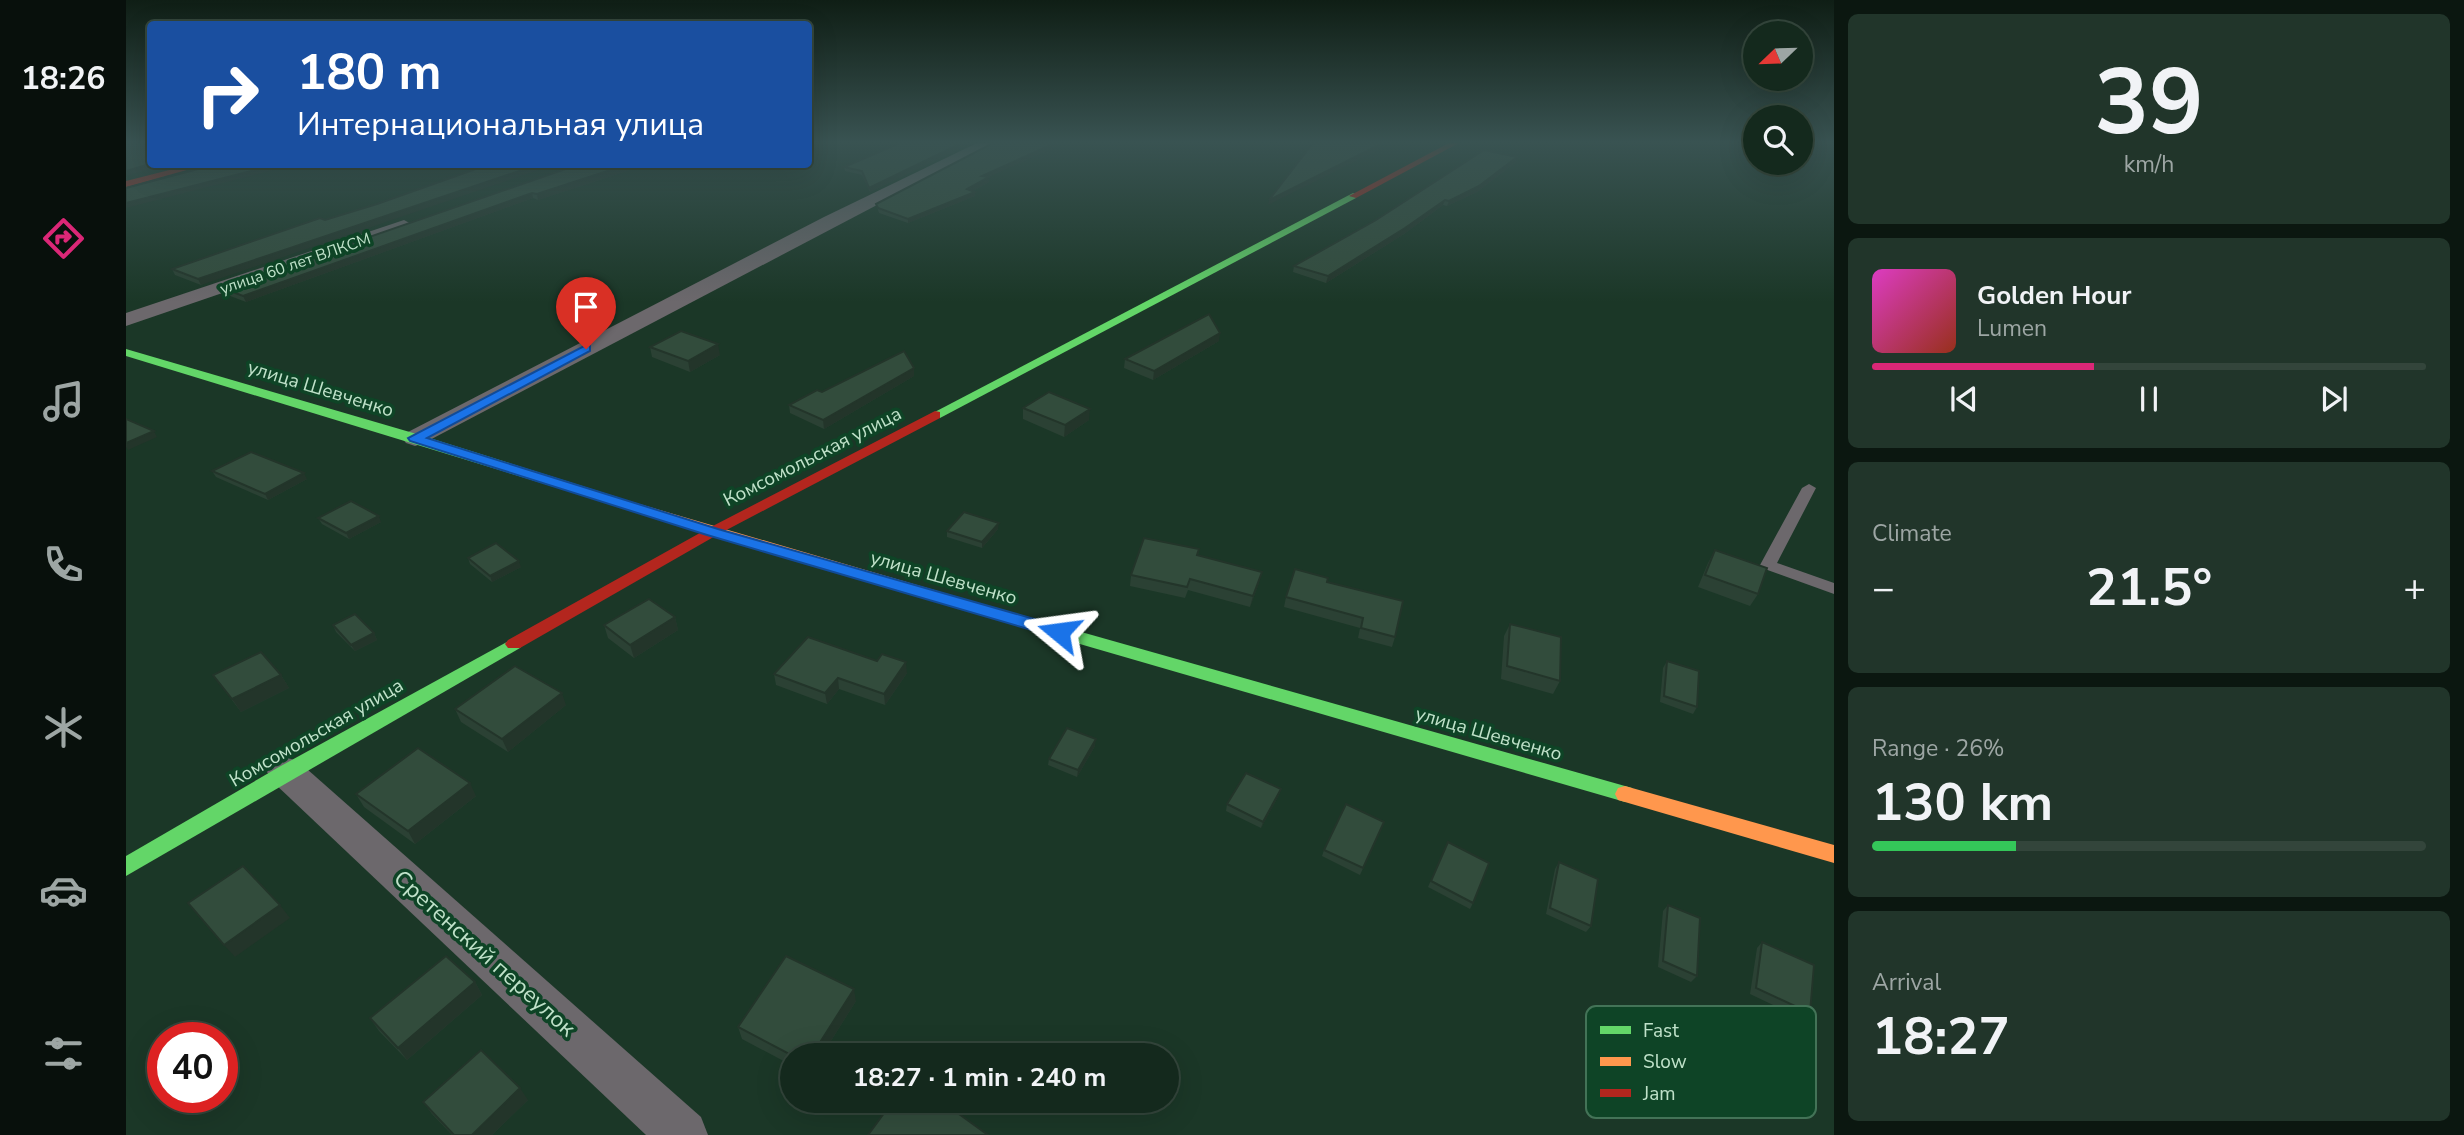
<!DOCTYPE html>
<html lang="en">
<head>
<meta charset="utf-8">
<style>
  :root { --surface:#14291d; --page:#21352a; --text:#f1f3f6; --muted:#9da6a4; --line:#33453b; --accent:#db2777 }
  body { margin:0; font-family:"Nunito Sans",sans-serif; background:var(--page); color:var(--text); height:100vh; display:flex; flex-direction:column; font-size:26px; white-space:nowrap }
  * { box-sizing:border-box; margin:0 }
  p { font-size:23px; color:var(--muted) }
  .icon { flex:none; width:38px; height:38px; fill:none; stroke:currentColor; stroke-width:2; stroke-linecap:round; stroke-linejoin:round }
  .map { position:relative; flex:1; overflow:hidden }
  .details { display:flex; flex-direction:column; gap:14px; padding:14px; background:#0b1710; width:630px }
  .details>* { flex:none }
  .banner { position:absolute; left:21px; top:21px; width:665px; height:147px; border-radius:7px; box-shadow:0 7px 28px #0002,0 0 0 2px var(--line); background:#1a4fa0; color:#fff; overflow:hidden }
  .needle { width:46px; rotate:247deg }
  .buttons { position:absolute; left:1617px; top:21px; display:grid; gap:14px }
  .buttons a { display:grid; place-items:center; width:70px; height:70px; border-radius:50%; background:var(--surface); box-shadow:0 7px 28px #0002,0 0 0 2px var(--line); font-size:35px }
  .speed { position:absolute; left:21px; top:1022px; display:flex; gap:14px; font-size:35px; font-weight:700; text-align:center }
  .speed>* { display:grid; place-content:center; width:91px; height:91px; border-radius:50%; background:var(--surface); box-shadow:0 7px 28px #0002,0 0 0 2px var(--line); line-height:1 }
  .speed .limit { border:10px solid #d22; background:#fff; color:#111 }
  .pin { position:absolute; display:grid; place-items:center; width:60px; height:60px; color:#fff; margin:-72px -30px; border-radius:50% 50% 50% 0; rotate:-45deg; box-shadow:0 0 7px #0007 }
  .pin .icon { rotate:45deg }
  .me { position:absolute; width:77px; margin:-38px; rotate:286deg; stroke-linejoin:round; filter:drop-shadow(0 0 5px #0008) }
  .turn { display:flex; align-items:center; gap:24px; height:147px; padding:0 35px; font-size:32px }
  .turn .icon { width:91px; height:91px; stroke-width:2.5 }
  .turn b { display:block; font-size:49px; line-height:60px }
  .big { font-size:52px; font-weight:700; line-height:1.1 }
  .details .widget { flex:1; display:flex; flex-direction:column; justify-content:center; gap:10px; min-width:0; padding:0 24px; border-radius:10px; background:var(--page) }
  .details .dial { align-items:center; gap:0 }
  .dial b { font-size:91px; line-height:1 }
  .song { display:flex; align-items:center; gap:21px }
  .cover { width:84px; height:84px; border-radius:10px; background:linear-gradient(135deg,hsl(310 70% 55%),hsl(10 70% 35%)) }
  .played { height:7px; border-radius:4px; background:linear-gradient(90deg,var(--accent) 40%,var(--line) 40%) }
  .keys { display:flex; justify-content:space-around; direction:ltr }
  .heat { display:flex; justify-content:space-between; align-items:center; font-size:38px; direction:ltr }
  .charge { height:10px; border-radius:5px; background:linear-gradient(90deg,#34c759 26%,var(--line) 0) }
  .trip { position:absolute; left:654px; top:1043px; width:399px; height:70px; border-radius:35px; background:var(--surface); box-shadow:0 7px 28px #0002,0 0 0 2px var(--line); font-weight:700; line-height:70px; text-align:center }
  main { display:flex; flex:1; min-height:0 }
  .dock { display:flex; flex-direction:column; width:126px; justify-content:space-around; align-items:center; background:#08100c; color:var(--muted) }
  .dock .icon { width:49px; height:49px }
  .dock .current { color:var(--accent) }
  .dock b { font-size:32px; color:var(--text) }
  .map>svg:first-child { display:block }
  .lines { fill:none; stroke-linecap:round; stroke-linejoin:round }
  .lane { fill:#6c686c; fill-rule:evenodd }
  .street { fill:#6c686c; fill-rule:evenodd }
  .fast { fill:#63d668; fill-rule:evenodd }
  .slow { fill:#ff974d; fill-rule:evenodd }
  .jam { fill:#b3261e; fill-rule:evenodd }
  .wall { fill:#2b4134 }
  .shaded-wall { fill:#23352a }
  .building { fill:#324c3c; stroke:#23352a; stroke-width:2 }
  .route { fill:#1a73e8; stroke:#114b97; stroke-width:2 }
  .labels { text-anchor:middle; stroke-width:7; stroke-linejoin:round; paint-order:stroke }
  .far-street-label { font-size:16px; fill:#c0e2ca; stroke:#0e4426 }
  .street-label { font-size:19px; fill:#c0e2ca; stroke:#0e4426 }
  .near-street-label { font-size:23px; fill:#c0e2ca; stroke:#0e4426 }
  .key { fill:#0e4426; stroke:#437357; stroke-width:2 }
  .key-label { font-size:19px; fill:#c0e2ca }
</style>
</head>
<body>
<main>
<nav class="dock">
<b>18:26</b>
<svg class="icon current" aria-label="directions" viewBox="0 0 24 24"><path d="M12 3l9 9-9 9-9-9zM9 14v-3h6M13 9l2 2-2 2"/></svg>
<svg class="icon" aria-label="music" viewBox="0 0 24 24"><path d="M9 18V5l10-2v13"/><circle cx="6" cy="18" r="3"/><circle cx="16" cy="16" r="3"/></svg>
<svg class="icon" aria-label="phone" viewBox="0 0 24 24"><path d="M5 4h4l2 5-3 2q2 4 5 5l2-3 5 2v4C11 20 4 13 5 4z"/></svg>
<svg class="icon" aria-label="climate" viewBox="0 0 24 24"><path d="M12 3v18M4 7l16 10M4 17L20 7"/></svg>
<svg class="icon" aria-label="car" viewBox="0 0 24 24"><path d="M5 17H2v-5l4-1 3-4h7l3 4 3 1v5h-3M9 17h6M6 11h13"/><circle cx="7" cy="17" r="2"/><circle cx="17" cy="17" r="2"/></svg>
<svg class="icon" aria-label="filters" viewBox="0 0 24 24"><path d="M4 7h16M4 17h16"/><circle cx="9" cy="7" r="2"/><circle cx="15" cy="17" r="2"/></svg>
</nav>
<div class="map">
<svg width="1708" height="1135" viewBox="0 0 1708 1135">
  <rect width="100%" height="100%" fill="#1b3727"/>
  <g class="lines">
    <path class="lane" d="M 1683,484 L 1690,488 L 1651,563 L 1708,583 L 1708,594 L 1636,568 L 1634,565 L 1676,488 Z"/>
    <g class="street">
      <path d="M 851,143 L 869,143 L 298,443 L 289,446 L 280,443 L 276,438 L 280,433 L 698,217 Z"/>
      <path d="M 278,220 L 287,225 L 284,229 L 0,326 L 0,313 Z"/>
      <path d="M 160,757 L 173,762 L 575,1117 L 582,1135 L 520,1135 L 147,782 L 141,772 L 147,762 Z"/>
    </g>
    <g class="fast">
      <path d="M 1227,193 L 1230,194 L 1230,198 L 814,418 L 804,418 L 803,415 Z"/>
      <path d="M 0,349 L 294,435 L 491,497 L 493,500 L 486,504 L 481,503 L 0,356 Z"/>
      <path d="M 867,607 L 1499,786 L 1506,788 L 1509,794 L 1506,800 L 1499,802 L 861,617 L 859,613 L 861,609 Z"/>
      <path d="M 388,638 L 394,640 L 397,644 L 394,648 L 0,876 L 0,856 L 153,767 Z"/>
    </g>
    <g class="slow">
      <path d="M 486,496 L 873,609 L 875,613 L 873,617 L 861,617 L 481,503 L 479,500 Z"/>
      <path d="M 1499,786 L 1708,845 L 1708,863 L 1492,800 L 1489,794 L 1492,788 Z"/>
    </g>
    <g class="jam">
      <path d="M 1323,143 L 1333,143 L 1230,198 L 1223,196 Z"/>
      <path d="M 67,164 L 82,164 L 0,187 L 0,181 Z"/>
      <path d="M 809,411 L 814,412 L 814,418 L 591,535 L 394,648 L 382,648 L 379,644 L 382,640 L 581,529 Z"/>
    </g>
  </g>
  <g class="wall">
    <path d="M 774,143 L 845,143 L 744,192 L 736,175 L 719,171 L 718,167 Z"/>
    <path d="M 867,143 L 938,143 L 862,177 L 863,182 L 847,191 L 849,192 L 849,196 L 782,223 L 753,213 L 750,204 Z"/>
    <path d="M 1390,162 L 1351,192 L 1321,206 L 1317,205 L 1278,234 L 1200,283 L 1167,272 L 1168,266 Z"/>
    <path d="M 454,164 L 513,167 L 412,200 L 407,198 L 120,302 L 99,294 L 96,288 Z"/>
    <path d="M 251,204 L 75,285 L 49,275 L 46,269 Z"/>
    <path d="M 1093,341 L 1027,380 L 998,368 L 999,359 Z"/>
    <path d="M 524,347 L 594,355 L 564,372 L 526,357 Z"/>
    <path d="M 788,376 L 698,429 L 664,413 L 663,405 L 696,392 Z"/>
    <path d="M 897,408 L 963,420 L 938,437 L 897,419 Z"/>
    <path d="M 86,471 L 181,479 L 142,500 L 90,477 Z"/>
    <path d="M 192,518 L 255,522 L 223,539 L 196,524 Z"/>
    <path d="M 872,529 L 856,548 L 821,537 L 821,531 Z"/>
    <path d="M 1073,549 L 1072,556 L 1133,583 L 1124,607 L 1062,590 L 1059,598 L 1004,586 L 1005,575 Z"/>
    <path d="M 1589,550 L 1632,594 L 1624,606 L 1572,587 L 1582,563 Z"/>
    <path d="M 342,558 L 395,567 L 366,582 L 344,564 Z"/>
    <path d="M 1201,582 L 1269,637 L 1266,647 L 1232,638 L 1234,628 L 1158,607 L 1160,597 Z"/>
    <path d="M 549,617 L 552,630 L 508,658 L 482,638 L 478,625 Z"/>
    <path d="M 1384,624 L 1434,681 L 1427,694 L 1375,679 L 1378,636 Z"/>
    <path d="M 207,625 L 248,633 L 251,640 L 229,651 L 210,632 Z"/>
    <path d="M 1541,661 L 1571,707 L 1567,714 L 1534,702 L 1537,668 Z"/>
    <path d="M 781,673 L 759,705 L 713,689 L 701,704 L 650,685 L 648,674 Z"/>
    <path d="M 87,675 L 155,675 L 163,688 L 115,712 Z"/>
    <path d="M 440,705 L 382,752 L 335,722 L 329,709 Z"/>
    <path d="M 969,746 L 951,777 L 922,765 L 923,759 Z"/>
    <path d="M 1155,789 L 1153,795 L 1135,828 L 1100,811 L 1101,804 Z"/>
    <path d="M 230,794 L 350,796 L 289,844 L 238,807 Z"/>
    <path d="M 1258,822 L 1234,875 L 1196,856 L 1198,850 Z"/>
    <path d="M 1322,842 L 1347,903 L 1344,909 L 1302,887 Z"/>
    <path d="M 1433,862 L 1465,926 L 1460,932 L 1420,914 L 1429,869 Z"/>
    <path d="M 1542,905 L 1571,976 L 1565,982 L 1532,967 L 1537,911 Z"/>
    <path d="M 1636,942 L 1684,1013 L 1677,1019 L 1624,994 L 1631,948 Z"/>
    <path d="M 349,982 L 356,995 L 281,1060 L 253,1031 L 244,1018 Z"/>
    <path d="M 730,1001 L 696,1055 L 667,1055 L 667,1066 L 616,1039 L 612,1027 Z"/>
    <path d="M 402,1100 L 366,1135 L 326,1135 L 306,1114 L 297,1102 Z"/>
  </g>
  <g class="shaded-wall">
    <path d="M 836,143 L 845,143 L 744,192 L 743,188 Z"/>
    <path d="M 929,143 L 938,143 L 856,180 L 856,176 Z"/>
    <path d="M 1255,143 L 1259,143 L 1248,152 L 1142,205 L 1143,200 Z"/>
    <path d="M 1391,157 L 1390,162 L 1351,192 L 1321,206 L 1323,201 Z"/>
    <path d="M 24,164 L 41,164 L 0,176 L 0,171 Z"/>
    <path d="M 153,164 L 171,164 L 0,208 L 0,203 Z"/>
    <path d="M 414,164 L 430,164 L 75,285 L 72,279 Z"/>
    <path d="M 503,164 L 512,164 L 513,167 L 412,200 L 411,194 Z"/>
    <path d="M 863,177 L 863,182 L 841,194 L 841,189 Z"/>
    <path d="M 849,192 L 849,196 L 782,223 L 782,219 Z"/>
    <path d="M 406,193 L 407,198 L 120,302 L 117,296 Z"/>
    <path d="M 1319,200 L 1317,205 L 1278,234 L 1200,283 L 1202,276 Z"/>
    <path d="M 1094,333 L 1093,341 L 1027,380 L 1028,371 Z"/>
    <path d="M 592,344 L 594,355 L 564,372 L 562,361 Z"/>
    <path d="M 788,368 L 788,376 L 698,429 L 697,420 Z"/>
    <path d="M 964,409 L 963,420 L 938,437 L 939,425 Z"/>
    <path d="M 28,431 L 31,437 L 2,450 L 0,447 L 0,443 Z"/>
    <path d="M 178,473 L 181,479 L 142,500 L 139,494 Z"/>
    <path d="M 253,516 L 255,522 L 223,539 L 220,533 Z"/>
    <path d="M 873,523 L 872,529 L 856,548 L 856,542 Z"/>
    <path d="M 393,561 L 395,567 L 366,582 L 364,576 Z"/>
    <path d="M 1136,572 L 1133,583 L 1124,607 L 1127,596 Z"/>
    <path d="M 549,617 L 552,630 L 508,658 L 504,645 Z"/>
    <path d="M 248,633 L 251,640 L 229,651 L 225,645 Z"/>
    <path d="M 780,662 L 781,673 L 759,705 L 758,694 Z"/>
    <path d="M 155,675 L 163,688 L 115,712 L 106,699 Z"/>
    <path d="M 712,678 L 713,689 L 701,704 L 699,693 Z"/>
    <path d="M 436,693 L 440,705 L 382,752 L 376,739 Z"/>
    <path d="M 970,739 L 969,746 L 951,777 L 952,770 Z"/>
    <path d="M 344,783 L 350,796 L 289,844 L 282,831 Z"/>
    <path d="M 1155,789 L 1153,795 L 1135,828 L 1137,822 Z"/>
    <path d="M 154,905 L 164,918 L 109,957 L 98,945 Z"/>
    <path d="M 349,982 L 356,995 L 281,1060 L 272,1048 Z"/>
    <path d="M 728,989 L 730,1001 L 696,1055 L 686,1055 Z"/>
    <path d="M 394,1088 L 402,1100 L 366,1135 L 346,1135 Z"/>
  </g>
  <g class="building">
    <path d="M 0,143 L 24,143 L 24,164 L 0,171 Z"/>
    <path d="M 774,143 L 836,143 L 743,188 L 736,171 L 718,167 Z"/>
    <path d="M 867,143 L 929,143 L 856,176 L 863,177 L 841,189 L 849,192 L 782,219 L 752,208 L 750,204 Z"/>
    <path d="M 1187,143 L 1255,143 L 1249,147 L 1143,200 Z"/>
    <path d="M 1358,150 L 1391,157 L 1353,186 L 1323,201 L 1319,200 L 1279,228 L 1202,276 L 1168,266 L 1250,220 Z"/>
    <path d="M 85,164 L 153,164 L 0,203 L 0,188 L 84,166 Z"/>
    <path d="M 364,164 L 414,164 L 72,279 L 46,269 L 194,218 L 199,220 L 251,204 Z"/>
    <path d="M 454,164 L 503,164 L 411,194 L 406,193 L 117,296 L 96,288 Z"/>
    <path d="M 1083,314 L 1094,333 L 1028,371 L 999,359 Z"/>
    <path d="M 555,331 L 592,344 L 562,361 L 524,347 Z"/>
    <path d="M 778,351 L 788,368 L 697,420 L 663,405 L 691,390 L 696,392 Z"/>
    <path d="M 923,392 L 964,409 L 939,425 L 897,408 Z"/>
    <path d="M 0,419 L 28,431 L 0,443 Z"/>
    <path d="M 125,452 L 178,473 L 139,494 L 86,471 Z"/>
    <path d="M 225,501 L 253,516 L 220,533 L 192,518 Z"/>
    <path d="M 838,512 L 873,523 L 856,542 L 821,531 Z"/>
    <path d="M 1018,538 L 1073,549 L 1071,555 L 1136,572 L 1127,596 L 1064,579 L 1061,587 L 1005,575 Z"/>
    <path d="M 370,543 L 393,561 L 364,576 L 342,558 Z"/>
    <path d="M 1589,550 L 1641,568 L 1632,594 L 1579,575 Z"/>
    <path d="M 1169,569 L 1202,578 L 1201,582 L 1277,601 L 1269,637 L 1235,628 L 1237,618 L 1160,597 Z"/>
    <path d="M 523,599 L 549,617 L 504,645 L 478,625 Z"/>
    <path d="M 229,614 L 248,633 L 225,645 L 207,625 Z"/>
    <path d="M 1384,624 L 1435,637 L 1434,681 L 1381,666 Z"/>
    <path d="M 682,637 L 751,661 L 756,654 L 780,662 L 758,694 L 712,678 L 699,693 L 648,674 Z"/>
    <path d="M 135,652 L 155,675 L 106,699 L 87,675 Z"/>
    <path d="M 1541,661 L 1573,671 L 1571,707 L 1538,696 Z"/>
    <path d="M 389,666 L 436,693 L 376,739 L 329,709 Z"/>
    <path d="M 941,728 L 970,739 L 952,770 L 923,759 Z"/>
    <path d="M 292,748 L 344,783 L 282,831 L 230,794 Z"/>
    <path d="M 1120,773 L 1155,789 L 1137,822 L 1101,804 Z"/>
    <path d="M 1220,804 L 1258,822 L 1237,868 L 1198,850 Z"/>
    <path d="M 1322,842 L 1363,863 L 1347,903 L 1305,881 Z"/>
    <path d="M 1433,862 L 1472,879 L 1465,926 L 1424,908 Z"/>
    <path d="M 117,866 L 154,905 L 98,945 L 62,903 Z"/>
    <path d="M 1542,905 L 1574,918 L 1571,976 L 1537,961 Z"/>
    <path d="M 1636,942 L 1688,965 L 1684,1013 L 1630,988 Z"/>
    <path d="M 320,956 L 349,982 L 272,1048 L 244,1018 Z"/>
    <path d="M 660,956 L 728,989 L 686,1055 L 667,1056 L 612,1027 Z"/>
    <path d="M 355,1050 L 394,1088 L 346,1135 L 328,1135 L 297,1102 Z"/>
    <path d="M 767,1101 L 815,1101 L 862,1135 L 742,1135 Z"/>
  </g>
  <linearGradient id="sky" x2="0" y2="1"><stop stop-color="#0f1e15"/><stop offset="0.47" stop-color="#395352"/><stop offset="1" stop-color="#395352" stop-opacity="0"/></linearGradient>
  <rect width="1708" height="302" fill="url(#sky)"/>
  <path class="route" d="M 460,345 L 464,346 L 464,351 L 301,438 L 592,529 L 940,628 L 942,632 L 933,638 L 581,535 L 284,441 L 282,438 Z"/>
  <g class="labels">
    <g class="far-street-label">
      <text transform="translate(169 263) rotate(-19)" y="6">улица 60 лет ВЛКСМ</text>
    </g>
    <g class="street-label">
      <text transform="translate(195 388) rotate(17)" y="7">улица Шевченко</text>
      <text transform="translate(686 456) rotate(-27)" y="7">Комсомольская улица</text>
      <text transform="translate(818 577) rotate(16)" y="7">улица Шевченко</text>
      <text transform="translate(190 732) rotate(-30)" y="7">Комсомольская улица</text>
      <text transform="translate(1363 733) rotate(16)" y="7">улица Шевченко</text>
    </g>
    <g class="near-street-label">
      <text transform="translate(359 953) rotate(42)" y="8">Сретенский переулок</text>
    </g>
  </g>
  <rect x="1460" y="1006" width="230" height="112" rx="10" class="key"/>
  <rect x="1474" y="1026" width="31" height="8" fill="#63d668"/>
  <rect x="1474" y="1057" width="31" height="9" fill="#ff974d"/>
  <rect x="1474" y="1089" width="31" height="8" fill="#b3261e"/>
  <g class="key-label">
    <text x="1517" y="1037">Fast</text>
    <text x="1517" y="1068">Slow</text>
    <text x="1517" y="1100">Jam</text>
  </g>
</svg>
<div class="buttons">
<a><svg class="needle" viewBox="-14 -14 28 28"><path d="M0-13l5 13h-10z" fill="#e53935"/><path d="M0 13l5-13h-10z" fill="#9da6a4"/></svg></a>
<a><svg class="icon" aria-label="search" viewBox="0 0 24 24"><circle cx="10" cy="10" r="6"/><path d="M15 15l6 6"/></svg></a>
</div>
<div class="speed"><div class="limit">40</div></div>
<div class="pin" style="left:460px;top:349px;background:#d93025"><svg class="icon" aria-label="arrive" viewBox="0 0 24 24"><path d="M6 21V4h12l-3 4 3 4H6"/></svg></div>
<svg class="me" style="left:933px;top:632px" viewBox="-20 -20 40 40"><path d="M0-17L14 15 0 8-14 15z" fill="#1a73e8" stroke="#fff" stroke-width="4"/></svg>
<div class="trip">18:27 · 1 min · 240 m</div>
<div class="banner">
<div class="turn"><svg class="icon" aria-label="right" viewBox="0 0 24 24"><path d="M7 20v-9h11M14 6l5 5-5 5"/></svg><div><b>180 m</b>Интернациональная улица</div></div>
</div>
</div>
<section class="details">
<div class="widget dial"><b>39</b><p>km/h</p></div>
<div class="widget">
<div class="song"><i class="cover"></i><div><b>Golden Hour</b><p>Lumen</p></div></div>
<div class="played"></div>
<div class="keys"><svg class="icon" aria-label="previous" viewBox="0 0 24 24"><path d="M18 5L8 12l10 7zM5 5v14"/></svg><svg class="icon" aria-label="pause" viewBox="0 0 24 24"><path d="M8 5v14M16 5v14"/></svg><svg class="icon" aria-label="next" viewBox="0 0 24 24"><path d="M6 5l10 7-10 7zM19 5v14"/></svg></div>
</div>
<div class="widget"><p>Climate</p>
<div class="heat"><a>−</a><b class="big">21.5°</b><a>+</a></div>
</div>
<div class="widget"><p>Range · 26%</p><b class="big">130 km</b><div class="charge"></div></div>
<div class="widget"><p>Arrival</p><b class="big">18:27</b></div>
</section>
</main>
</body>
</html>
